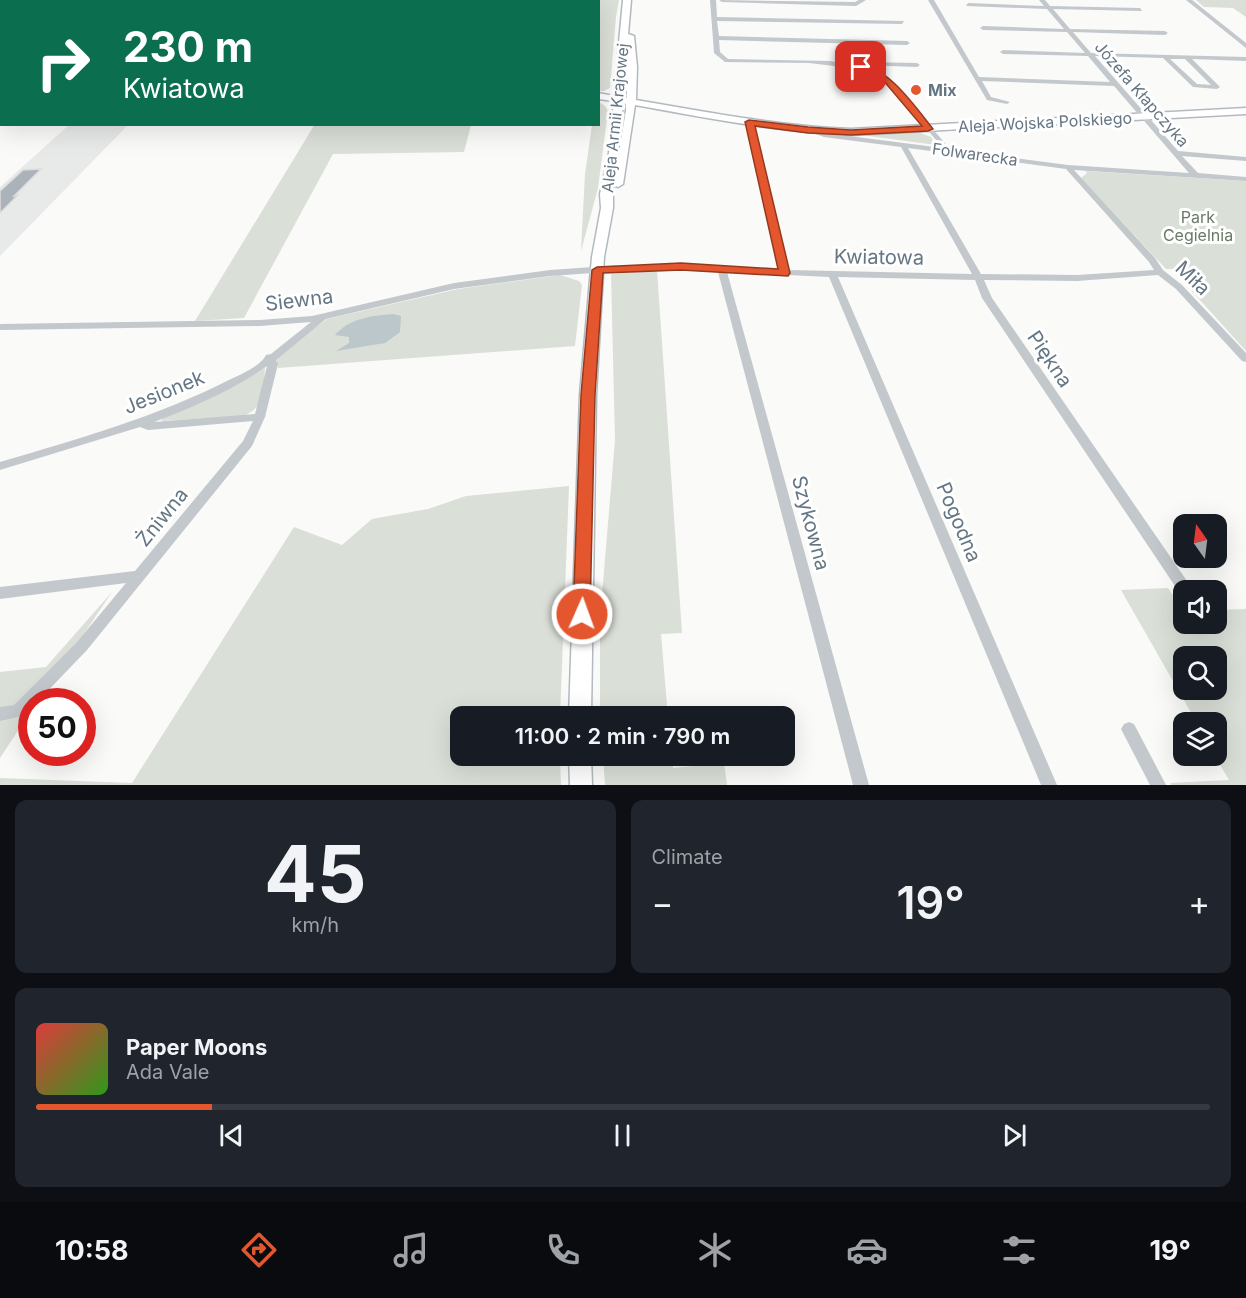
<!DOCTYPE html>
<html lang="en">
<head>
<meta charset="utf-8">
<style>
  :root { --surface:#171b24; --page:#20242c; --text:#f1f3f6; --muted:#9ea1a6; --line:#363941; --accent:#e4572e }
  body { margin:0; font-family:Inter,sans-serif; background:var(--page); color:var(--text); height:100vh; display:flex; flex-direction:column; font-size:22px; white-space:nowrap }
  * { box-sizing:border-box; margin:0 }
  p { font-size:20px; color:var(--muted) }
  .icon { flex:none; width:33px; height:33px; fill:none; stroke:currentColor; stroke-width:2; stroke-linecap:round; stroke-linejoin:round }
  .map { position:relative; height:785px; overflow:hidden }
  .side { display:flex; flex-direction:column; gap:15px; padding:15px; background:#0d0f14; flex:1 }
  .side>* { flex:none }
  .hud { position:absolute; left:0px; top:0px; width:600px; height:126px; box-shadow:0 6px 24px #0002; background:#0b6e4f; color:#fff; overflow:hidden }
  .needle { width:39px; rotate:346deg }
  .buttons { position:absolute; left:1173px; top:514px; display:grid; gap:12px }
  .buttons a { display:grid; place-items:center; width:54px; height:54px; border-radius:12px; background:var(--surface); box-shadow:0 6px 24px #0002; font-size:30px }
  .speed { position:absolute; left:18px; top:688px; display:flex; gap:12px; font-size:30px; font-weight:700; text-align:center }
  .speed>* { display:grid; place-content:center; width:78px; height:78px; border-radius:50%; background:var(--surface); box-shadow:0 6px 24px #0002; line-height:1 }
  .speed .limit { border:9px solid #d22; background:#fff; color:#111 }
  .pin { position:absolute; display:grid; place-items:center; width:51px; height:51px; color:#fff; margin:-26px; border-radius:12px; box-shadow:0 3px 9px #0006 }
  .me { position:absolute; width:66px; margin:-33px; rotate:2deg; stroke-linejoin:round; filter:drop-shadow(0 0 4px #0008) }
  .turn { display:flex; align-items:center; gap:21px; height:126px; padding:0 24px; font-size:27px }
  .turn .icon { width:78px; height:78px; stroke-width:2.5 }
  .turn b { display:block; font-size:42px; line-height:51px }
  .big { font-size:45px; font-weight:600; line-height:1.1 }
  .side .card { flex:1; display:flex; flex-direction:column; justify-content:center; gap:9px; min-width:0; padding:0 21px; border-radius:12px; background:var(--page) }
  .side .dial { align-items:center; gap:0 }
  .dial b { font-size:78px; line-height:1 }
  .song { display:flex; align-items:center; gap:18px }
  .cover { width:72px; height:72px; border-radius:9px; background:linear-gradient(135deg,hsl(0 70% 55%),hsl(110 70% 35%)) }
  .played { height:6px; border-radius:3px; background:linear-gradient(90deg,var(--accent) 15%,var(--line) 15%) }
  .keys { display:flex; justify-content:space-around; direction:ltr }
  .heat { display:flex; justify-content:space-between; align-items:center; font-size:33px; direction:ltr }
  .side .tiles { flex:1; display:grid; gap:15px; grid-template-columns:1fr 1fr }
  .card:last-child { grid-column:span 2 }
  .trip { position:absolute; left:450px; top:706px; width:345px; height:60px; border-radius:12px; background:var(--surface); box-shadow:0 6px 24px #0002; font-weight:600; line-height:60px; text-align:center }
  .menu { display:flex; height:96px; justify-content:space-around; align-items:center; background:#090b0e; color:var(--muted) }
  .menu .icon { width:42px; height:42px }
  .menu .selected { color:var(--accent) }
  .menu b { font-size:27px; color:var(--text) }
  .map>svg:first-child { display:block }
  .built { fill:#e8e9e9 }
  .green { fill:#dadfd7; fill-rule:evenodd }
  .water { fill:#bbc7cb }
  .building { fill:#aab3b9; stroke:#dcdcda; stroke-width:1.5 }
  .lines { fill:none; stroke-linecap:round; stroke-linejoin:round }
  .secondary-casing { stroke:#b3babf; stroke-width:3 }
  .street { fill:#c3c8cc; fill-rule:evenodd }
  .secondary { fill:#fff; fill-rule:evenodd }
  .route { fill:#e4572e; stroke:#94391e; stroke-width:1.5 }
  .poi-dot { fill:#e4572e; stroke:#fff; stroke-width:2 }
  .labels { text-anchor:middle; stroke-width:6; stroke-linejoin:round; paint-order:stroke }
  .far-poi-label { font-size:16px; font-weight:bold; fill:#657683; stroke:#fff; text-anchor:start }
  .far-street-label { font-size:16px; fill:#657683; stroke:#fff }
  .far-park-label { font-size:16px; fill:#687a64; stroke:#fff }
  .street-label { font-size:20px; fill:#657683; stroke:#fff }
</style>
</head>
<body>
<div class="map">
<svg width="1246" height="785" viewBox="0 0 1246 785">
  <rect width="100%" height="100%" fill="#fafaf8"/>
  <path class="built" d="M 69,125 L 128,125 L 0,256 L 0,187 Z"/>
  <g class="green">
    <path d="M 592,0 L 619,0 L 616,17 L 610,88 L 604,91 L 599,91 L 598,2 Z"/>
    <path d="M 1196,0 L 1246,0 L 1246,17 L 1233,8 L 1204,7 Z"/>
    <path d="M 599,102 L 605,106 L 608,111 L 598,188 L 581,251 L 585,174 L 592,125 L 598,124 Z"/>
    <path d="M 315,124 L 471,125 L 464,152 L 333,154 L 244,318 L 195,321 Z"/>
    <path d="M 918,132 L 931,137 L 936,145 L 854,134 Z"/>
    <path d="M 1085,171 L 1246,181 L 1246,351 L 1172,269 L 1166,269 L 1081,178 L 1087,173 Z"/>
    <path d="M 657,270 L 682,633 L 661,634 L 668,717 L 600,717 L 600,619 L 615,440 L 611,274 Z"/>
    <path d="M 560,275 L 579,281 L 582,285 L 575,346 L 278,368 L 276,357 L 327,319 L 458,289 Z"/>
    <path d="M 265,368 C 263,390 266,408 242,416 L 161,421 L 165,416 L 222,392 Z"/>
    <path d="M 569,486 L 560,717 L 460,717 L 460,756 L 560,756 L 561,785 L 0,785 L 0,778 L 132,783 L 294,527 L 342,545 L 372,519 L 428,509 L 466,496 Z"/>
    <path d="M 1168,588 L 1183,610 L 1184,624 L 1216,624 L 1217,610 L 1246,609 L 1246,785 L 1171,785 L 1170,783 L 1229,780 L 1215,756 L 1216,723 L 1197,723 L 1121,590 ZM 1184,657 L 1216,657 L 1216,690 L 1184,690 Z"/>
    <path d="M 112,592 L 38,702 L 32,702 L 31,711 L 0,758 L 0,672 L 46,667 Z"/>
    <path d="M 603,756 L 672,756 L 673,768 L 724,763 L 727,785 L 605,785 Z"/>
  </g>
  <path class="water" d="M 393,314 L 401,316 L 400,332 L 385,343 L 336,351 L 349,343 L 349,337 L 335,335 C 350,318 371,316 393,314 Z"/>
  <path class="building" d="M 41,169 L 14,196 L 18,195 L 0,213 L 0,191 L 23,170 Z"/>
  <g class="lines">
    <defs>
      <g id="secondary">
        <path d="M 623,0 L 631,0 L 628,34 L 634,36 L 637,67 L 636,100 C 707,112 778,126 851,129 L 1246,108 L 1246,114 L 851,135 C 778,132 707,118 635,105 L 623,184 L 618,187 L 613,185 L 613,208 L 604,257 L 596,395 L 591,717 L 569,717 L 580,395 L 592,257 L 601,208 L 600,194 L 609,153 L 614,101 L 598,99 L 598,93 L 614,96 ZM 627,45 L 627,98 L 623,98 ZM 623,103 L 626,104 L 626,110 L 616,171 Z"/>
        <rect x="0" y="24" width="2" height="4"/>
        <path d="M 569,756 L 591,756 L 592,785 L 570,785 Z"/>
      </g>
    </defs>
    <use href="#secondary" class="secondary-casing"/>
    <g class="street">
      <path d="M 288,0 L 294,0 L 294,2 L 289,2 Z"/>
      <path d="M 426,0 L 432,0 L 426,2 Z"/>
      <path d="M 710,0 L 716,0 L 717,17 L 904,21 L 902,24 L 717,21 L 719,36 L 907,41 L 910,43 L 907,45 L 719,40 L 720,52 L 728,59 L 831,61 L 872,70 L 887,77 L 951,150 L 1068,165 L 1189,173 L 1114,86 L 982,81 L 991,97 L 1010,102 L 1007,104 L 987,100 L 928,0 L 934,0 L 979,77 L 1110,82 L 1088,56 L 1003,54 L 1000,52 L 1003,50 L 1085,53 L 1067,32 L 983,30 L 980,28 L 983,26 L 1064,29 L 1047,9 L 966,6 L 968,3 L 1044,6 L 1039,0 L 1045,0 L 1050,6 L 1140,8 L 1142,11 L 1053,9 L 1070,29 L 1165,31 L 1168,33 L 1165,35 L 1073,32 L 1091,53 L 1246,57 L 1246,61 L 1192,59 L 1220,87 L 1217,89 L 1193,87 L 1163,58 L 1095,56 L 1178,151 L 1246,157 L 1246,161 L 1182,156 L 1198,173 L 1246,177 L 1246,181 L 1074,170 L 1155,258 L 1163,270 L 1182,285 L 1246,353 L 1246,362 L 1242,361 L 1176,289 L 1158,275 L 1077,281 L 984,280 L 992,298 L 1187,581 L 1189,585 L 1187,589 L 1182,590 L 1177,589 L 982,298 L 975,280 L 838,277 L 1057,785 L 1041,785 L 829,277 L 727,272 L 869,785 L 853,785 L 718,272 L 681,270 L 607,272 L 550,276 L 454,289 L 326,319 L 276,360 L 278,364 L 265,417 L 252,446 L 87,650 L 37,702 L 32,702 L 32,707 L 23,716 L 0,721 L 0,707 L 14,705 L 77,642 L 126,583 L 0,599 L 0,587 L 135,571 L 243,441 L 253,421 L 148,430 L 140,427 L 0,470 L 0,462 C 78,439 156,417 229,380 C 241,374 261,366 266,355 L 271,354 L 311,322 L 260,326 L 0,330 L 0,324 L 260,320 L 312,316 L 454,283 L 550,270 L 607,266 L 681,264 L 779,270 L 746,122 L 749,120 L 752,122 L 788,270 L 972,274 L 901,147 L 824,137 L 805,130 L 808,128 L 825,133 L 943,148 L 883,79 L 868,72 L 851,68 L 809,63 L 725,62 L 714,53 ZM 1170,59 L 1185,59 L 1211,85 L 1197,84 ZM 908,148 L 1066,169 L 1149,262 L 1154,270 L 1077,275 L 981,274 ZM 267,366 L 255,414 L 154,422 C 193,407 233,390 267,366 Z"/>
      <path d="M 719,0 L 855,2 L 859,0 L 866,0 L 856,6 L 722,2 Z"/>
      <path d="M 1186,0 L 1192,0 L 1246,43 L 1246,48 Z"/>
      <path d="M 863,62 L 917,63 L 920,65 L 917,67 L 861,65 L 860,64 Z"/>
      <path d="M 1129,722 L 1134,724 L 1166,785 L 1150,785 L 1121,729 L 1124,724 Z"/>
    </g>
    <use href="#secondary" class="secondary"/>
  </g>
  <path class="route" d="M 859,65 C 886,64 917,109 933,129 L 928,131 L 851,135 L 808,133 L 755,126 L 790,273 L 788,276 L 681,270 L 603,273 L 595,395 L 590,614 L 588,620 L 582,622 L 575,620 L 573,614 L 581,395 L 592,270 L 597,267 L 681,263 L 778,269 L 745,122 L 749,120 L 808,127 L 851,130 L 922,126 L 883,80 L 859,69 Z"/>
  <circle class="poi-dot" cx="916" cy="90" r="6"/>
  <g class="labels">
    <g class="far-poi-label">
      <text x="928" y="96">Mix</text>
    </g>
    <g class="far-street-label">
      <text transform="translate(1142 94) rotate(49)" y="6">Józefa Kłapczyka</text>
      <text transform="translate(615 118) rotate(-84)" y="6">Aleja Armii Krajowej</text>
      <text transform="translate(1045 122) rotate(-3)" y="6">Aleja Wojska Polskiego</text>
      <text transform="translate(975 154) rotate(8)" y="6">Folwarecka</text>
    </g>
    <g class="far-park-label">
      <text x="1198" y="223">Park<tspan x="1198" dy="18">Cegielnia</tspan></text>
    </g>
    <g class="street-label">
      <text transform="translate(879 257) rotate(1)" y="7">Kwiatowa</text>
      <text transform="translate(1193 278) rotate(44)" y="7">Miła</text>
      <text transform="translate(299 300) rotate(-7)" y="7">Siewna</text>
      <text transform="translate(1050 359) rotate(56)" y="7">Piękna</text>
      <text transform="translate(164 392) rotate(-22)" y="7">Jesionek</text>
      <text transform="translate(162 517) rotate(-51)" y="7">Żniwna</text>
      <text transform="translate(959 522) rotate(67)" y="7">Pogodna</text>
      <text transform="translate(811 523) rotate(75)" y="7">Szykowna</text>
    </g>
  </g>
</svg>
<div class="buttons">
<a><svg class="needle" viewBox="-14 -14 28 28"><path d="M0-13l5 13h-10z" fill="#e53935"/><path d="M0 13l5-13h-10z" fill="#9ea1a6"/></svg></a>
<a><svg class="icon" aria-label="sound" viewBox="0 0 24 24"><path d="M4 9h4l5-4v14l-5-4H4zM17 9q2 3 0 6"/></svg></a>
<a><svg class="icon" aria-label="search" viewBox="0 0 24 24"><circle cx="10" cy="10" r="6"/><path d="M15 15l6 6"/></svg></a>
<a><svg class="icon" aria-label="layers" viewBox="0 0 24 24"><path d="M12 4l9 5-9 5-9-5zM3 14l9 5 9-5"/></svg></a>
</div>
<div class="speed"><div class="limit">50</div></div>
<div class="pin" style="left:861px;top:67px;background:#d93025"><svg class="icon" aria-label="arrive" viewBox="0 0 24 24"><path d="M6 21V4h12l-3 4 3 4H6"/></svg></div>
<svg class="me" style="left:582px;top:614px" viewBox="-20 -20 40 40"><circle r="17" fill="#e4572e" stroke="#fff" stroke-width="3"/><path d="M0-11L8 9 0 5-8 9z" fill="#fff"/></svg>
<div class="trip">11:00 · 2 min · 790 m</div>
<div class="hud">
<div class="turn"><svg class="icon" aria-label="right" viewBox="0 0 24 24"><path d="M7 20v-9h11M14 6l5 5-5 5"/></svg><div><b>230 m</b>Kwiatowa</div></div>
</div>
</div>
<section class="side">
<div class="tiles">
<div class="card dial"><b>45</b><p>km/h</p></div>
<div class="card"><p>Climate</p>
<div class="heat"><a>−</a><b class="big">19°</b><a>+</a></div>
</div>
<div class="card">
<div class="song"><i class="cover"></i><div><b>Paper Moons</b><p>Ada Vale</p></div></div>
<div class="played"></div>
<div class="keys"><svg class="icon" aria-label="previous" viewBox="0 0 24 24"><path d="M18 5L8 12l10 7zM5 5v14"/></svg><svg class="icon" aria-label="pause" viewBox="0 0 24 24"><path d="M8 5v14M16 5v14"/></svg><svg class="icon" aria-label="next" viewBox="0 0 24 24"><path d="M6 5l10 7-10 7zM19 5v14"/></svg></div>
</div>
</div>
</section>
<nav class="menu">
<b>10:58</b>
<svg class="icon selected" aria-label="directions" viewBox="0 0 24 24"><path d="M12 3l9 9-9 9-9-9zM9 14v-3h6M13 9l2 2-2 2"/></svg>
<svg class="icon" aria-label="music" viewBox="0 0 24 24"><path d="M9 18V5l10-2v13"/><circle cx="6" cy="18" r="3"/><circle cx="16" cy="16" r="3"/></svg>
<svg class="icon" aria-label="phone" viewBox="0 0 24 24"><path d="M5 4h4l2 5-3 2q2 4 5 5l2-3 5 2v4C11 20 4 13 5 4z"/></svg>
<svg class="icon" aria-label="climate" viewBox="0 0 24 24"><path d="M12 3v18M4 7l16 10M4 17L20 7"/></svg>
<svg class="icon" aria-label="car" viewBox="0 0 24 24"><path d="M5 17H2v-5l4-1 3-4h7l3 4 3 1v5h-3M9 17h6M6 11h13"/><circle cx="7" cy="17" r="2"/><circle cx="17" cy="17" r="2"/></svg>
<svg class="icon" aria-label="filters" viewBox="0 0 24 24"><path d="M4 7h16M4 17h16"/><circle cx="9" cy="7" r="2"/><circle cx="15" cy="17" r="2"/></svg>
<b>19°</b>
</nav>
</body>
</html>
